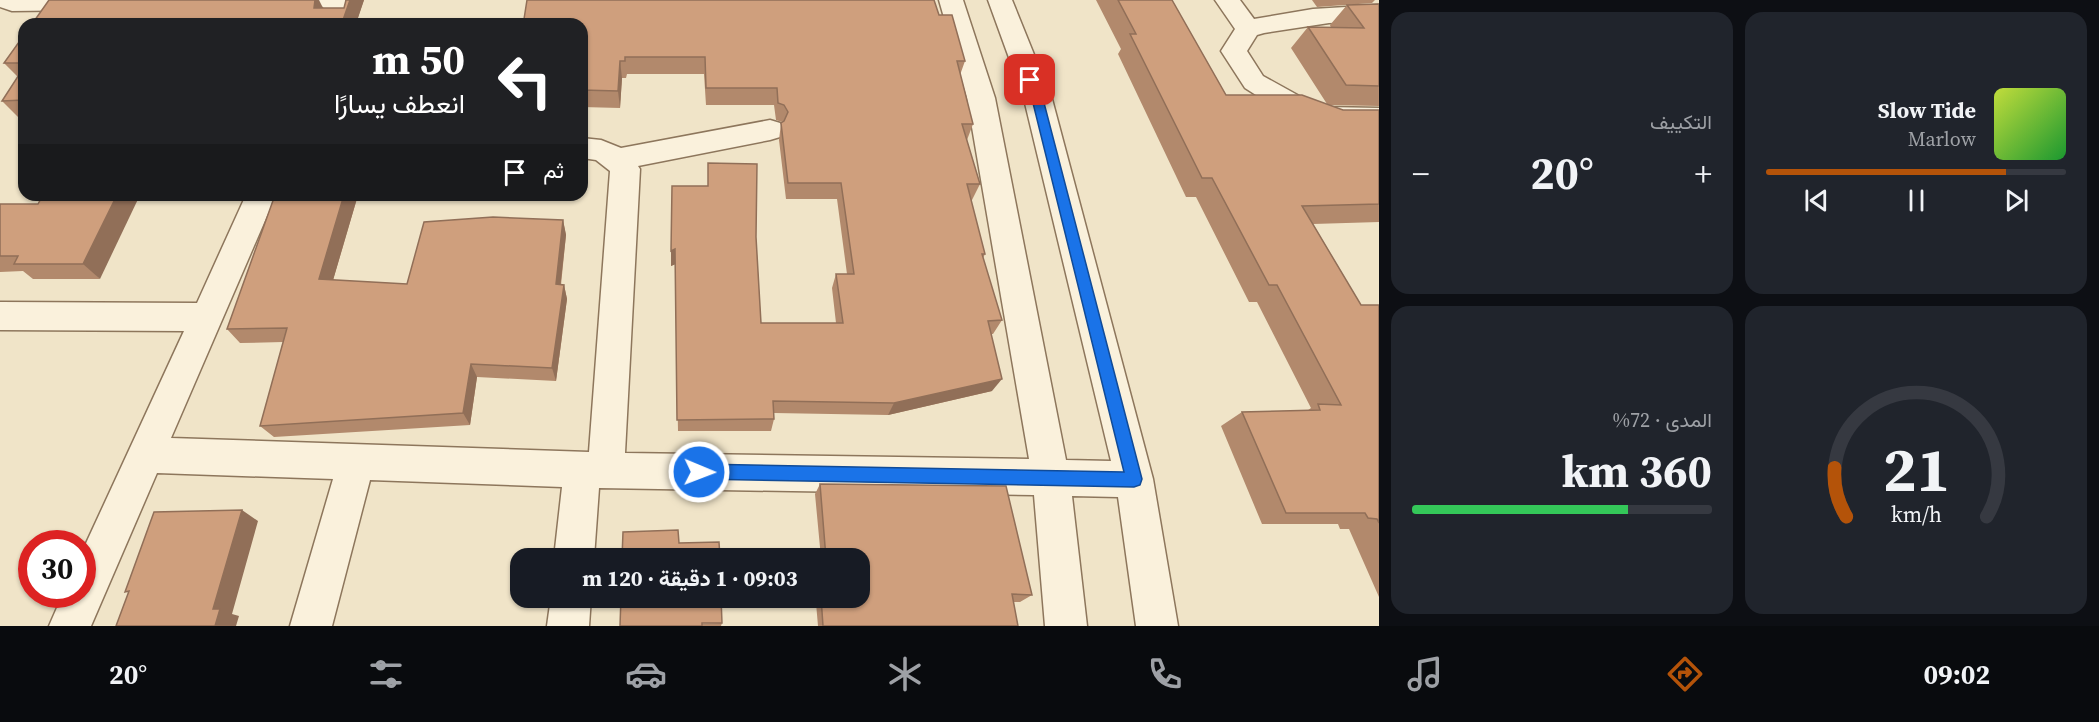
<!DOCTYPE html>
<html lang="ar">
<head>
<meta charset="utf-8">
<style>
  :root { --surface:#171b24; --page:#20242c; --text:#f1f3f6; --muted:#9ea1a6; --line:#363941; --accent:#b45309 }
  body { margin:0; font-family:"Source Serif 4",Vazirmatn,serif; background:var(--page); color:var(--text); direction:rtl; height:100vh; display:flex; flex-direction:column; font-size:22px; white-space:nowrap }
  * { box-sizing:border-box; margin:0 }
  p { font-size:20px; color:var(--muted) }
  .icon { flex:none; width:33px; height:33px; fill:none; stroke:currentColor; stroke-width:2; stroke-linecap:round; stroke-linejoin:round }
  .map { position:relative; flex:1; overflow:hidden; direction:ltr }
  .drawer { display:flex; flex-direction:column; gap:12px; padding:12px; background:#0d0f14; width:720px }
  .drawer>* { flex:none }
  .guide { position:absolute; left:18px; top:18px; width:570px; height:183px; border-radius:18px; box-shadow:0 2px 4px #0004; direction:rtl; background:#202124; color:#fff; overflow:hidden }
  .speed { position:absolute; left:18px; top:530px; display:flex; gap:12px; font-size:30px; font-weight:700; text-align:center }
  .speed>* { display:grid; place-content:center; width:78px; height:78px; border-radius:50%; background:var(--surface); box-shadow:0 2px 4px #0004; line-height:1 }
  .speed .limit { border:9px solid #d22; background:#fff; color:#111 }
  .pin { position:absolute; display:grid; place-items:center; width:51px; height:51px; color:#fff; margin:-26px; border-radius:12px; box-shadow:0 3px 9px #0006 }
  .me { position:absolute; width:66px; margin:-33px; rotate:91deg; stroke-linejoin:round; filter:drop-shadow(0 0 4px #0008) }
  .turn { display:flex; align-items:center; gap:21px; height:126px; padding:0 24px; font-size:27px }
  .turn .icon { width:78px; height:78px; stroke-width:2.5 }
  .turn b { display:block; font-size:42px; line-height:51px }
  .then { display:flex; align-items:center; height:57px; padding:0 24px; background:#0003; gap:12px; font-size:22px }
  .big { font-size:45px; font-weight:700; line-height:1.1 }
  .drawer .card { flex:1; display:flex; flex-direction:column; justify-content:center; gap:9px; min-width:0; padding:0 21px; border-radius:18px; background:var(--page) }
  .drawer .dial { align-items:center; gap:0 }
  .dial svg { height:156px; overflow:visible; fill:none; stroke:var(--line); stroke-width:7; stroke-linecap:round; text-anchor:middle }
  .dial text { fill:var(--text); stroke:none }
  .song { display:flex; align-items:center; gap:18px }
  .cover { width:72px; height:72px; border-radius:9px; background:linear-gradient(135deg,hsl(70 70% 55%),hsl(130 70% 35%)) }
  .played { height:6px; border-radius:3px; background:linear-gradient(90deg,var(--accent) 80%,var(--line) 80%) }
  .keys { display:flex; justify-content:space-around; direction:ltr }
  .heat { display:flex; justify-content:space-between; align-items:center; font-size:33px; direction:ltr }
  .charge { height:9px; border-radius:4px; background:linear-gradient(90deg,#34c759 72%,var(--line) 0) }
  .drawer .tiles { flex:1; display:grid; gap:12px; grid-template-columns:repeat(2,1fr) }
  .trip { position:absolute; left:510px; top:548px; width:360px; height:60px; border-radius:18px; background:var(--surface); box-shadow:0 2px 4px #0004; font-weight:700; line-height:60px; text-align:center; direction:rtl }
  .dock { display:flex; height:96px; justify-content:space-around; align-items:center; background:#090b0e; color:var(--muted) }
  .dock .icon { width:42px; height:42px }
  .dock .active { color:var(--accent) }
  .dock b { font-size:27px; color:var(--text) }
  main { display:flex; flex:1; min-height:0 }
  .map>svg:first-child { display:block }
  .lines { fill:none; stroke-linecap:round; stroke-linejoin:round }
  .minor-casing { stroke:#8d765c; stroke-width:3 }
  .minor { fill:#faf1dc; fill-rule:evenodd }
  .wall { fill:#b2896c }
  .shaded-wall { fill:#916f58 }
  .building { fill:#cf9f7d; stroke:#916f58; stroke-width:1.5 }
  .route { fill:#1a73e8; stroke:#114b97; stroke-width:1.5 }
</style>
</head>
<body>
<main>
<section class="drawer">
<div class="tiles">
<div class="card">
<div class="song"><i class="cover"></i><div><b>Slow Tide</b><p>Marlow</p></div></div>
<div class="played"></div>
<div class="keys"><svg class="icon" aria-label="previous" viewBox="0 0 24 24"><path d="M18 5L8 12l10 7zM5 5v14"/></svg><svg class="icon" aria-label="pause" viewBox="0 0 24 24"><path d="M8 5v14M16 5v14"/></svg><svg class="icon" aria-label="next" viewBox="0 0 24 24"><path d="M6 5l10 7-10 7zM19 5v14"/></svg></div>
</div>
<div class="card"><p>التكييف</p>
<div class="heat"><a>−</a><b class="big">20°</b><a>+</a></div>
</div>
<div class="card dial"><svg viewBox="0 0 100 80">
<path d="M14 69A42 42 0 1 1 86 69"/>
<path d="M14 69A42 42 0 0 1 8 44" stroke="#b45309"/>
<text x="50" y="56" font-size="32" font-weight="700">21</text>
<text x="50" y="72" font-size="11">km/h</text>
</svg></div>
<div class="card"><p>المدى · 72%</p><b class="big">360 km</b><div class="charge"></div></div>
</div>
</section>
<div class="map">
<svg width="1379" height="626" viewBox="0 0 1379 626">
  <rect width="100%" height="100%" fill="#f0e4c8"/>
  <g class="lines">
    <defs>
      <g id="minor">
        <path d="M 0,0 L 102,0 L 103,2 L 100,7 L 91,10 L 12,11 L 0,7 Z"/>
        <path d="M 315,0 L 345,0 L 352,12 L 350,24 L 324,24 L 327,11 Z"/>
        <path d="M 939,0 L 963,0 L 995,98 L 1066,460 L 1111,461 L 1024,99 L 988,0 L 1012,0 L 1052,99 L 1153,479 L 1178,626 L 1136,626 L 1118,497 L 1072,496 L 1087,626 L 1045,626 L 1034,495 L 599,488 L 594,558 L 554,558 L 562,487 L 370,480 L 332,626 L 290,626 L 333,479 L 157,473 L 91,626 L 49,626 L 63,594 L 82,594 L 82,552 L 184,331 L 0,330 L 0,302 L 197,303 L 246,195 L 276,195 L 171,438 L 589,452 L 610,171 L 596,160 L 582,158 L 582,138 L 601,140 L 621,148 L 770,120 L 780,123 L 784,130 L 780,137 L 770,140 L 638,166 L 640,169 L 625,453 L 1029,459 L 967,98 Z"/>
        <path d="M 1215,0 L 1240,0 L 1254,19 L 1313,9 L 1379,5 L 1379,21 L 1329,23 L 1264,33 L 1257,35 L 1247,51 L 1263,76 L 1301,97 L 1326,107 L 1379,108 L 1379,128 L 1324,127 L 1281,111 L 1245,88 L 1221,51 L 1235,29 Z"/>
        <path d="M 551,597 L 591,597 L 589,626 L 547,626 Z"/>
      </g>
    </defs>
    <use href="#minor" class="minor-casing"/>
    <use href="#minor" class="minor"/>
  </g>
  <g class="wall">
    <path d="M 346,0 L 364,0 L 356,23 L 939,15 L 965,61 L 960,75 L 973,124 L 967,140 L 980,184 L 972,200 L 971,200 L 985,254 L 983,258 L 1002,320 L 993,334 L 991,334 L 992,391 L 888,415 L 774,413 L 774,419 L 771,431 L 678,431 L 675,264 L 671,266 L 671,251 L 756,237 L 761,323 L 836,323 L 832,288 L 836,274 L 847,274 L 837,199 L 786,199 L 779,140 L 781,123 L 782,122 L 776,120 L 774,105 L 706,105 L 704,74 L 627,74 L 626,78 L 622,78 L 620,108 L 582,107 L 582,24 L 32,24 L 323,8 L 344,8 Z"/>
    <path d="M 1096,0 L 1172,0 L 1226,95 L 1327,104 L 1291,48 L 1308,27 L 1331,28 L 1330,25 L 1347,5 L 1379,4 L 1379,106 L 1330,105 L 1343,110 L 1379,110 L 1379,222 L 1313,224 L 1361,305 L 1379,305 L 1379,597 L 1349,529 L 1340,529 L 1338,524 L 1262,524 L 1221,426 L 1242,412 L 1307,411 L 1311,408 L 1257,302 L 1249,302 L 1196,197 L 1186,197 L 1118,54 L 1121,49 Z"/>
    <path d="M 1312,0 L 1375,0 L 1372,3 L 1317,7 Z"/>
    <path d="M 24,35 L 24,118 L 19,118 L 2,101 L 18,77 L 4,63 Z"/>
    <path d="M 275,195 L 358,195 L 333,280 L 407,284 L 563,220 L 566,235 L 561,285 L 564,285 L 567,299 L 556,381 L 477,377 L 470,425 L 274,437 L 260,426 L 283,342 L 240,343 L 227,329 Z"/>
    <path d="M 0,204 L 38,204 L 100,279 L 33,279 L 23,271 L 0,272 Z"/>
    <path d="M 820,484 L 1032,595 L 1020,602 L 1013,602 L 1018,626 L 818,626 L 816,603 L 820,597 L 860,597 L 860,558 L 821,558 L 815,494 Z"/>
    <path d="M 722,623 L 721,626 L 620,626 Z"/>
  </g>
  <g class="shaded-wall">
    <path d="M 315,0 L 319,0 L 325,12 L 314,8 Z"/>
    <path d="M 350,0 L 364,0 L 356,24 L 342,23 Z"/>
    <path d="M 620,61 L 622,78 L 620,108 L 618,91 Z"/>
    <path d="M 117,195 L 140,195 L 100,279 L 83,264 Z"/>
    <path d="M 344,195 L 358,195 L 329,294 L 319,279 Z"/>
    <path d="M 563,220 L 566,235 L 559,298 L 556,284 Z"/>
    <path d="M 675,249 L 676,264 L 671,266 L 671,251 Z"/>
    <path d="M 564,285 L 567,299 L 556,381 L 552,368 Z"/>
    <path d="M 471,364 L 477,377 L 470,425 L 463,413 Z"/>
    <path d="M 1002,379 L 992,391 L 888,415 L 894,403 Z"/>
    <path d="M 242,510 L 258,521 L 232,614 L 239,616 L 236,626 L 215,626 L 213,609 Z"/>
  </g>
  <g class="building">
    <path d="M 49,0 L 315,0 L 314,8 L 344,8 L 346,0 L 350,0 L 342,23 L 524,19 L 527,0 L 934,0 L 939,15 L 952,15 L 965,61 L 957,61 L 973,124 L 962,124 L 980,184 L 967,184 L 985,254 L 982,254 L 1002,320 L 988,321 L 1002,379 L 894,403 L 773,401 L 774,419 L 677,420 L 675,249 L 671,251 L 672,186 L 708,186 L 708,163 L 757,164 L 756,237 L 761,323 L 843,323 L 836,274 L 854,274 L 841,183 L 788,183 L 781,123 L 784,121 L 788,112 L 784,105 L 778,103 L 777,88 L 706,88 L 705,57 L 625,57 L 625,61 L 620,61 L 618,91 L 582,90 L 582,24 L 32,24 Z"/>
    <path d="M 1118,0 L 1172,0 L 1226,95 L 1302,95 L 1343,110 L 1379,110 L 1379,204 L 1302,206 L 1361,305 L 1379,305 L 1379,523 L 1377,519 L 1368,518 L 1365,513 L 1286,513 L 1242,412 L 1320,410 L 1318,404 L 1341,405 L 1277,285 L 1269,285 L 1212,178 L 1202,178 L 1130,34 L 1136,34 Z"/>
    <path d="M 1379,4 L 1379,86 L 1346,85 L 1308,27 L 1364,28 L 1347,5 Z"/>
    <path d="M 24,35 L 24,63 L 4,63 Z"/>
    <path d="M 24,67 L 24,100 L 2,101 Z"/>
    <path d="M 43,195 L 117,195 L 83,264 L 14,264 L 18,256 L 0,256 L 0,204 L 38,204 Z"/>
    <path d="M 275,195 L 344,195 L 319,279 L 407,284 L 424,222 L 493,217 L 563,220 L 556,284 L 564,285 L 552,368 L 471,364 L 463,413 L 260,426 L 287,328 L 227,329 Z"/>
    <path d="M 820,484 L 1006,486 L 1032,595 L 1012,594 L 1018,626 L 823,626 L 821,597 L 860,597 L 860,558 L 826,558 Z"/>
    <path d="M 242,510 L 213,609 L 220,609 L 215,626 L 116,626 L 129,591 L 125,592 L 154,512 Z"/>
    <path d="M 678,530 L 679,543 L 719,542 L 720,558 L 622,558 L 623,532 Z"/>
    <path d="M 621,597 L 721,597 L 722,623 L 702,623 L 702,626 L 620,626 Z"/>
  </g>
  <path class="route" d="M 1030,76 L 1036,80 L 1043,99 L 1142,479 L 1140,485 L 1134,487 L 699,479 L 694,477 L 692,472 L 694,466 L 699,464 L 1124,472 L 1032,99 L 1025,80 Z"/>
</svg>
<div class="speed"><div class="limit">30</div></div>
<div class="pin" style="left:1030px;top:80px;background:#d93025"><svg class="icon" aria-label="arrive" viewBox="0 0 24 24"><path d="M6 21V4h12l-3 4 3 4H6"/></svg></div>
<svg class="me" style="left:699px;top:472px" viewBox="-20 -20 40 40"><circle r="17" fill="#1a73e8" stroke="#fff" stroke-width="3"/><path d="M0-11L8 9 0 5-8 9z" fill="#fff"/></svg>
<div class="trip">09:03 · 1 دقيقة · 120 m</div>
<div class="guide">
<div class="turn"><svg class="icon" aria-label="left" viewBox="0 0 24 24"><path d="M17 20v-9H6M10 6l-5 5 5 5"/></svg><div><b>50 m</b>انعطف يسارًا</div></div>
<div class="then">ثم<svg class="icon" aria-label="arrive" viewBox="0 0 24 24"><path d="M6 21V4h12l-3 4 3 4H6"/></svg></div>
</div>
</div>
</main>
<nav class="dock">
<b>09:02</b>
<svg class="icon active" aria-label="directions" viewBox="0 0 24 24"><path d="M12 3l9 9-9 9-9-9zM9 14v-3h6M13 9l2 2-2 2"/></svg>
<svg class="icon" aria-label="music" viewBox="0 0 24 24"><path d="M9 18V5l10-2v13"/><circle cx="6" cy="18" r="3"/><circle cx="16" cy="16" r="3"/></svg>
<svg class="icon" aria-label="phone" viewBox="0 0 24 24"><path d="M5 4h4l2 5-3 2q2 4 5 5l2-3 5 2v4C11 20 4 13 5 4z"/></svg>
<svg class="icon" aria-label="climate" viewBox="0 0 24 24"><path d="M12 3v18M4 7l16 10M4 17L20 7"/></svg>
<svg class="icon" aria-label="car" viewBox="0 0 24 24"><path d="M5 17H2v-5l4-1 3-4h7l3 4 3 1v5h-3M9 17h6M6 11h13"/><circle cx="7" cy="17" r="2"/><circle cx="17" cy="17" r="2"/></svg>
<svg class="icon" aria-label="filters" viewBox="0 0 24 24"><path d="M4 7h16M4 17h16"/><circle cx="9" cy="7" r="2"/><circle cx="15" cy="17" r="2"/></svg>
<b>20°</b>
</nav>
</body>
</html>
